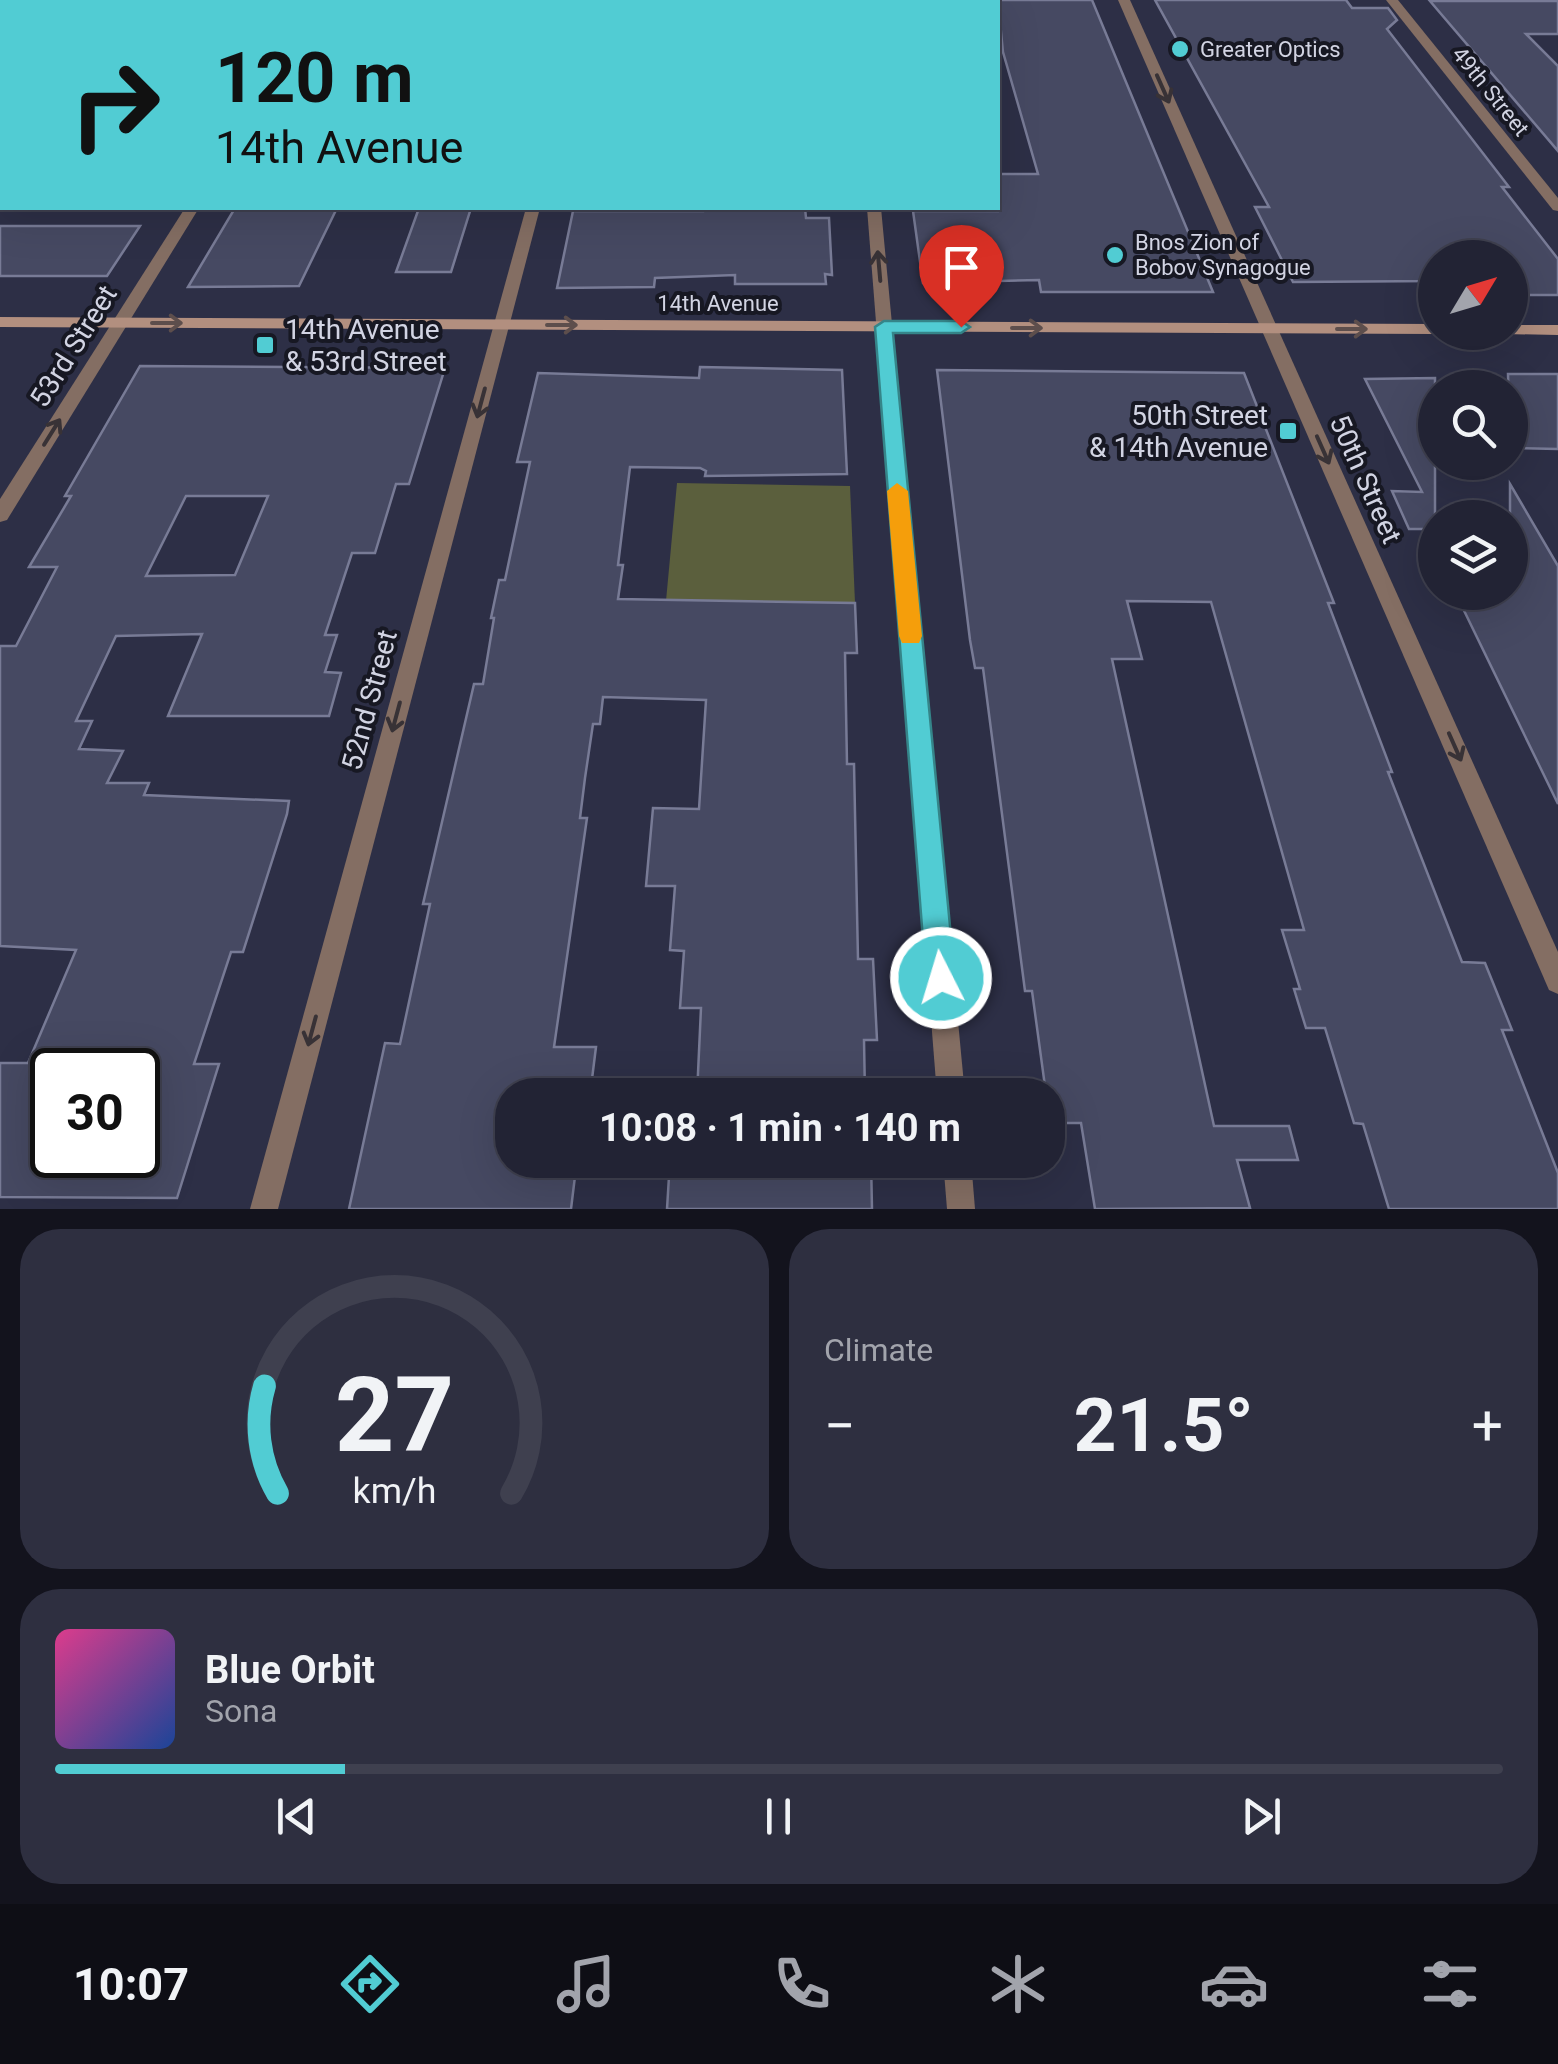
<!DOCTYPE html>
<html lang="en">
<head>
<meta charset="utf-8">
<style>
  :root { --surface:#222334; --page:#2e2f40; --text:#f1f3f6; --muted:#a2a4ac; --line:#3f404f; --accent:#51ccd3 }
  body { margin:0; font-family:Roboto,sans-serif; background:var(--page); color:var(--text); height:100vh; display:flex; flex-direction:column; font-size:38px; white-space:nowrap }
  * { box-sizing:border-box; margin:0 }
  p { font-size:32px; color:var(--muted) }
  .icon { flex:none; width:55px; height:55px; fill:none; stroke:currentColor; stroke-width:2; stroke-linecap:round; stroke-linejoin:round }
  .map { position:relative; height:1209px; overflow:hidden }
  .side { display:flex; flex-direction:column; gap:20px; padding:20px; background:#13131d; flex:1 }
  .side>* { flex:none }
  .guide { position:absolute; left:0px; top:0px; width:1000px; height:210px; box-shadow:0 10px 40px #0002,0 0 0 2px var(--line); background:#51ccd3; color:#111; overflow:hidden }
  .needle { width:65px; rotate:52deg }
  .controls { position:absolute; left:1418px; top:240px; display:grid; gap:20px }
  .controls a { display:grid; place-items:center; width:110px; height:110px; border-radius:50%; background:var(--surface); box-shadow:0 10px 40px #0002,0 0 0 2px var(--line); font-size:50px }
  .speed { position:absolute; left:30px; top:1048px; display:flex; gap:20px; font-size:50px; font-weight:700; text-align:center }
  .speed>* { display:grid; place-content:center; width:130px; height:130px; border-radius:50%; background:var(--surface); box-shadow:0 10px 40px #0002,0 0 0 2px var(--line); line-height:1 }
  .speed .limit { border:5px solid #111; border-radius:15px; background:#fff; color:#111 }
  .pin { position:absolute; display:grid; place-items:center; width:85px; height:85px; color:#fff; margin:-102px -42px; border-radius:50% 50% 50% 0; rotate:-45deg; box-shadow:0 0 10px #0007 }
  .pin .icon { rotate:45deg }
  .me { position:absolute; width:110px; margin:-55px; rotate:355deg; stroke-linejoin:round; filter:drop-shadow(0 0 8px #0008) }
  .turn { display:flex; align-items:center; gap:35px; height:210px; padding:0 50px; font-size:45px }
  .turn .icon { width:130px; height:130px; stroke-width:2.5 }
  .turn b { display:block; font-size:70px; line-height:85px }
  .big { font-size:75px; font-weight:700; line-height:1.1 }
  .side .tile { flex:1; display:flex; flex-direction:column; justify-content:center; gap:15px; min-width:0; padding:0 35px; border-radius:40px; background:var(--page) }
  .side .dial { align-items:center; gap:0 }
  .dial svg { height:260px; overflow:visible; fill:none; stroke:var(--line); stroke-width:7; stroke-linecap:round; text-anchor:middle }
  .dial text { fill:var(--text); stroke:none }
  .song { display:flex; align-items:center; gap:30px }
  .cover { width:120px; height:120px; border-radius:15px; background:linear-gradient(135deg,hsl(330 70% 55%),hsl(220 70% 35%)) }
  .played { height:10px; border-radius:5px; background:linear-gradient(90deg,var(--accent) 20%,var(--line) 20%) }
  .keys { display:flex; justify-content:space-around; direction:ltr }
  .heat { display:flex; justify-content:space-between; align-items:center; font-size:55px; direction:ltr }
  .side .tiles { flex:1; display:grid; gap:20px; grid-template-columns:1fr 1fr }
  .tile:last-child { grid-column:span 2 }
  .trip { position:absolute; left:495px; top:1078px; width:570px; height:100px; border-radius:40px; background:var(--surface); box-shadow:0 10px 40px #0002,0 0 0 2px var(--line); font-weight:700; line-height:100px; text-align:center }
  .tab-bar { display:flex; height:160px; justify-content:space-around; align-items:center; background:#0e0e15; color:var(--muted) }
  .tab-bar .icon { width:70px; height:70px }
  .tab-bar .selected { color:var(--accent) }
  .tab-bar b { font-size:45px; color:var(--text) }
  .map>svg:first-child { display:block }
  .green { fill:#5b5f3d }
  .building { fill:#464962; stroke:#787b96; stroke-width:2.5; fill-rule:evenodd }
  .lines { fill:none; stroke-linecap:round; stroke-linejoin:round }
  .street { fill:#846e63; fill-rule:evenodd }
  .secondary { fill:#b28f7f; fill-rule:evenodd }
  .oneway { stroke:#383236 }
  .oneway2 { stroke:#5d4e4c }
  .route { fill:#51ccd3; stroke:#358589; stroke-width:2.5 }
  .slow { fill:#f59e0b }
  .poi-dot { fill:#51ccd3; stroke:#171823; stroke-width:4 }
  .labels { text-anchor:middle; stroke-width:8; stroke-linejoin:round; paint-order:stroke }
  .far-poi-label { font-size:22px; fill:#d2d4e3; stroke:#171823; text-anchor:start }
  .far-street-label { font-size:22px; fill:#d2d4e3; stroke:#171823 }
  .poi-label { font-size:28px; fill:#d2d4e3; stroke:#171823; text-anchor:start }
  .street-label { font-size:28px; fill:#d2d4e3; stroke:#171823 }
</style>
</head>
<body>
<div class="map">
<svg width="1558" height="1209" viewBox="0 0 1558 1209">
  <rect width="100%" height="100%" fill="#2d2f46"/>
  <path class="green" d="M 677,483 L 850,486 L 855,603 L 666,601 Z"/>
  <g class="building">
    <path d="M 993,0 L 1092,0 L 1213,292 L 1041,292 L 1039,280 L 923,283 L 913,211 L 998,211 L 998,174 L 1038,174 L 1003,52 L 998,2 Z"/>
    <path d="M 1155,0 L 1346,0 L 1352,8 L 1388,8 L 1397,20 L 1387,29 L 1509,187 L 1502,187 L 1558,259 L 1558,295 L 1510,295 L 1510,258 L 1435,258 L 1435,281 L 1293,282 L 1255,207 L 1269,207 Z"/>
    <path d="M 1430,1 L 1558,1 L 1558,34 L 1526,34 L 1558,66 L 1558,151 Z"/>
    <path d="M 235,208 L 337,208 L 299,286 L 188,287 Z"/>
    <path d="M 419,208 L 471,208 L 451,272 L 396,272 Z"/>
    <path d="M 703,208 L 805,208 L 806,218 L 829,218 L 832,275 L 825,274 L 826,284 L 735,284 L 735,275 L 655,278 L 654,287 L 557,288 L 573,211 L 703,211 Z"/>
    <path d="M 0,226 L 140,226 L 107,276 L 0,276 Z"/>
    <path d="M 140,366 L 445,368 L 409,484 L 396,484 L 375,553 L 352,553 L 325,635 L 337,635 L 325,672 L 341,673 L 329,716 L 168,716 L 202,634 L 116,636 L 76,721 L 92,721 L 79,749 L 123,751 L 107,783 L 149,783 L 144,795 L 289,801 L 287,814 L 243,952 L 231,952 L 194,1064 L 219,1064 L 177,1198 L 0,1197 L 0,1063 L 28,1063 L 76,950 L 0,946 L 0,646 L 16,646 L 57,567 L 29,567 L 71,496 L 65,496 ZM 186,496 L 268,496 L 235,575 L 146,576 ZM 52,1070 L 138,1070 L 138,1155 L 52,1155 Z"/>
    <path d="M 700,367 L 842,370 L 847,474 L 705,476 L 706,471 L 700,468 L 630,467 L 618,565 L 623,565 L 618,599 L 855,603 L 857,653 L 845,653 L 847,764 L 854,764 L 858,959 L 873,959 L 877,1040 L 864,1040 L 865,1095 L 697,1095 L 701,1008 L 680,1008 L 684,951 L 670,950 L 675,886 L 646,886 L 653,808 L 699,809 L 706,700 L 603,697 L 600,724 L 593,724 L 585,778 L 580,818 L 587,818 L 554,1047 L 596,1047 L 590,1095 L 512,1095 L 512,1160 L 577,1160 L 571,1209 L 349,1209 L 385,1043 L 400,1044 L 430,904 L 423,904 L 474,684 L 483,684 L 494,618 L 491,618 L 499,580 L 505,580 L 530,462 L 517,462 L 538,373 L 699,378 Z"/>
    <path d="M 937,370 L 1244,373 L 1334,603 L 1328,603 L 1392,772 L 1388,772 L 1462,962 L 1485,963 L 1512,1030 L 1502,1030 L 1558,1173 L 1558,1209 L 1389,1209 L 1363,1124 L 1354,1123 L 1325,1028 L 1306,1028 L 1294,989 L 1300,989 L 1282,930 L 1304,930 L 1211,602 L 1127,601 L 1142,659 L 1112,659 L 1214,1126 L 1289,1126 L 1298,1160 L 1237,1160 L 1250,1208 L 1095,1209 L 1081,1123 L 1050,1123 L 1032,991 L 1025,991 L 983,668 L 975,668 L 970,640 Z"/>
    <path d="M 1508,374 L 1558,374 L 1558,449 L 1510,448 Z"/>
    <path d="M 1435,378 L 1435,529 L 1409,529 L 1392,491 L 1422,492 L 1365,379 Z"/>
    <path d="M 1510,484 L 1558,566 L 1558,804 L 1455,592 L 1510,592 Z"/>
    <path d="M 670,1160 L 871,1160 L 872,1209 L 667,1209 Z"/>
  </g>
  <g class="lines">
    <g class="street">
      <path d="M 851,0 L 863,0 L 863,2 L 852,2 Z"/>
      <path d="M 1118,0 L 1130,0 L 1558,952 L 1558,994 L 1549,990 Z"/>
      <path d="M 1386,0 L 1398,0 L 1558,198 L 1558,211 L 1553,210 Z"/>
      <path d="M 2,49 L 2,59 L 0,60 L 0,50 Z"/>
      <path d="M 185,208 L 199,208 L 7,520 L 0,522 L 0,499 Z"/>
      <path d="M 526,208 L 540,208 L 278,1209 L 250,1209 Z"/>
      <path d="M 867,208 L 881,208 L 965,1095 L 937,1095 Z"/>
      <path d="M 943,1160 L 971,1160 L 975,1209 L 947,1209 Z"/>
    </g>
    <g class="secondary">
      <path d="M 0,317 L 1435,324 L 1435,332 L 1441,332 L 1435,334 L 0,327 Z"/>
      <path d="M 1510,325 L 1558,325 L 1558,335 L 1504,334 L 1510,332 Z"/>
    </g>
  </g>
  <defs><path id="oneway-shaft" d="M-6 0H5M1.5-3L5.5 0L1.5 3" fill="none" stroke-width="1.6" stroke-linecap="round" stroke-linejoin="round" transform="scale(2.5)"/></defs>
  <g class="oneway">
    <use href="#oneway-shaft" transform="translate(1163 89) rotate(66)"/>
    <use href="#oneway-shaft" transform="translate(879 266) rotate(-95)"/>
    <use href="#oneway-shaft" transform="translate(481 403) rotate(105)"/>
    <use href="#oneway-shaft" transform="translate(52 432) rotate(-58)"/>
    <use href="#oneway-shaft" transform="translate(1323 450) rotate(66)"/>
    <use href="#oneway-shaft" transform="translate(396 717) rotate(105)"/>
    <use href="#oneway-shaft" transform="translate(1455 747) rotate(66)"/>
    <use href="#oneway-shaft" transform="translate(312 1031) rotate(105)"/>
  </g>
  <g class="oneway2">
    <use href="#oneway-shaft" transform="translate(167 323)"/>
    <use href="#oneway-shaft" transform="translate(562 325)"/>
    <use href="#oneway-shaft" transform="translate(1027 328)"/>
    <use href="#oneway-shaft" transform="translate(1352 329)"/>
  </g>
  <path class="route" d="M 884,321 L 961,321 L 970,327 L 961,333 L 893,333 L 955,978 L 951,989 L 941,993 L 930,989 L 926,978 L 875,327 Z"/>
  <path class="slow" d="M 897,483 L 908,491 L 922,636 L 919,643 L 902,643 L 899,636 L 887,491 Z"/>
  <g class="poi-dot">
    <circle cx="1180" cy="49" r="10"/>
    <circle cx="1115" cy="255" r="10"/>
    <rect x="255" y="335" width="20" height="20" rx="5"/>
    <rect x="1278" y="421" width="20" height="20" rx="5"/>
  </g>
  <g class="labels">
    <g class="far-poi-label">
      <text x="1200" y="57">Greater Optics</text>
      <text x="1135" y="250">Bnos Zion of<tspan x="1135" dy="25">Bobov Synagogue</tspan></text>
    </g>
    <g class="far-street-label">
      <text transform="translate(1491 91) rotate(51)" y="8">49th Street</text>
      <text x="718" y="311">14th Avenue</text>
    </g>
    <g class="poi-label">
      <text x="285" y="339">14th Avenue<tspan x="285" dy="32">&amp; 53rd Street</tspan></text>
      <text x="1268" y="425" text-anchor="end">50th Street<tspan x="1268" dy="32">&amp; 14th Avenue</tspan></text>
    </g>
    <g class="street-label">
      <text transform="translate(73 346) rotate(-58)" y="10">53rd Street</text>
      <text transform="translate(1366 479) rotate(66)" y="10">50th Street</text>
      <text transform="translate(369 700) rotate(-75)" y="10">52nd Street</text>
    </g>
  </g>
</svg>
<div class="controls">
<a><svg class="needle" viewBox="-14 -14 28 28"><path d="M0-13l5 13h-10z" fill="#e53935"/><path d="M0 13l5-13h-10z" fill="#a2a4ac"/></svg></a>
<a><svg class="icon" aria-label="search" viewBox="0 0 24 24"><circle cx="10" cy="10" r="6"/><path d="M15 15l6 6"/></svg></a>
<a><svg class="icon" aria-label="layers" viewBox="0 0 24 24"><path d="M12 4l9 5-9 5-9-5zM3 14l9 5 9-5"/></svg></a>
</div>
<div class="speed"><div class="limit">30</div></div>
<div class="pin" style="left:961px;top:327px;background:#d93025"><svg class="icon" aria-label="arrive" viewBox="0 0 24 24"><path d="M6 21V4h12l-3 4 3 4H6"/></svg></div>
<svg class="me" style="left:941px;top:978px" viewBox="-20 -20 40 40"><circle r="17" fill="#51ccd3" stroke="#fff" stroke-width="3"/><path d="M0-11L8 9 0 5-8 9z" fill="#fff"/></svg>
<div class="trip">10:08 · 1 min · 140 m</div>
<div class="guide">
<div class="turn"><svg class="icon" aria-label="right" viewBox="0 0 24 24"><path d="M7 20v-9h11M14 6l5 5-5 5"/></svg><div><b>120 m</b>14th Avenue</div></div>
</div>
</div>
<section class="side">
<div class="tiles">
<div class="tile dial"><svg viewBox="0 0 100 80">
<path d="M14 69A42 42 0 1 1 86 69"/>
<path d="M14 69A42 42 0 0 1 10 36" stroke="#51ccd3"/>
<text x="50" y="56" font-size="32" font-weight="700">27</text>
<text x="50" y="72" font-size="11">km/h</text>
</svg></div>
<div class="tile"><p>Climate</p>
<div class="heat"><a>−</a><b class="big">21.5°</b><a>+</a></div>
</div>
<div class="tile">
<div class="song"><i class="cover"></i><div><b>Blue Orbit</b><p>Sona</p></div></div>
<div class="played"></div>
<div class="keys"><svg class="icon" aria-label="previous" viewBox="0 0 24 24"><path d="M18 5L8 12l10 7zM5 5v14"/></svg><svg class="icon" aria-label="pause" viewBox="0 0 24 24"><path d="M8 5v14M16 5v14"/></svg><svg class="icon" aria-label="next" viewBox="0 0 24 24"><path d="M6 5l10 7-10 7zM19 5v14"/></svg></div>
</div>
</div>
</section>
<nav class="tab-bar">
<b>10:07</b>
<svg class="icon selected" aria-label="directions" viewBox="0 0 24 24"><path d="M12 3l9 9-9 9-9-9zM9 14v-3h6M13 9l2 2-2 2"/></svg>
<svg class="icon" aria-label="music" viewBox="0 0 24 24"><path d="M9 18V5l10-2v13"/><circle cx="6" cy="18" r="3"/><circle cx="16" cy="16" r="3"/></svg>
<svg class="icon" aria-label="phone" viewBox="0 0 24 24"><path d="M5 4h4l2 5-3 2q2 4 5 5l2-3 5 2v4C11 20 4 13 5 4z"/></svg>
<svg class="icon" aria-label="climate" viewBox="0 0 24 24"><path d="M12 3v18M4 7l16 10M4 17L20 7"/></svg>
<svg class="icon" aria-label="car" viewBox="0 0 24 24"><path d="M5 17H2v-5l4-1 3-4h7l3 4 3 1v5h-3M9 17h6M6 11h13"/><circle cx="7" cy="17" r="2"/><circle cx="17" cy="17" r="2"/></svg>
<svg class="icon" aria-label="filters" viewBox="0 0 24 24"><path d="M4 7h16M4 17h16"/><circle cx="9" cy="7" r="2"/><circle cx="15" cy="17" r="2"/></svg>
</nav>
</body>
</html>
